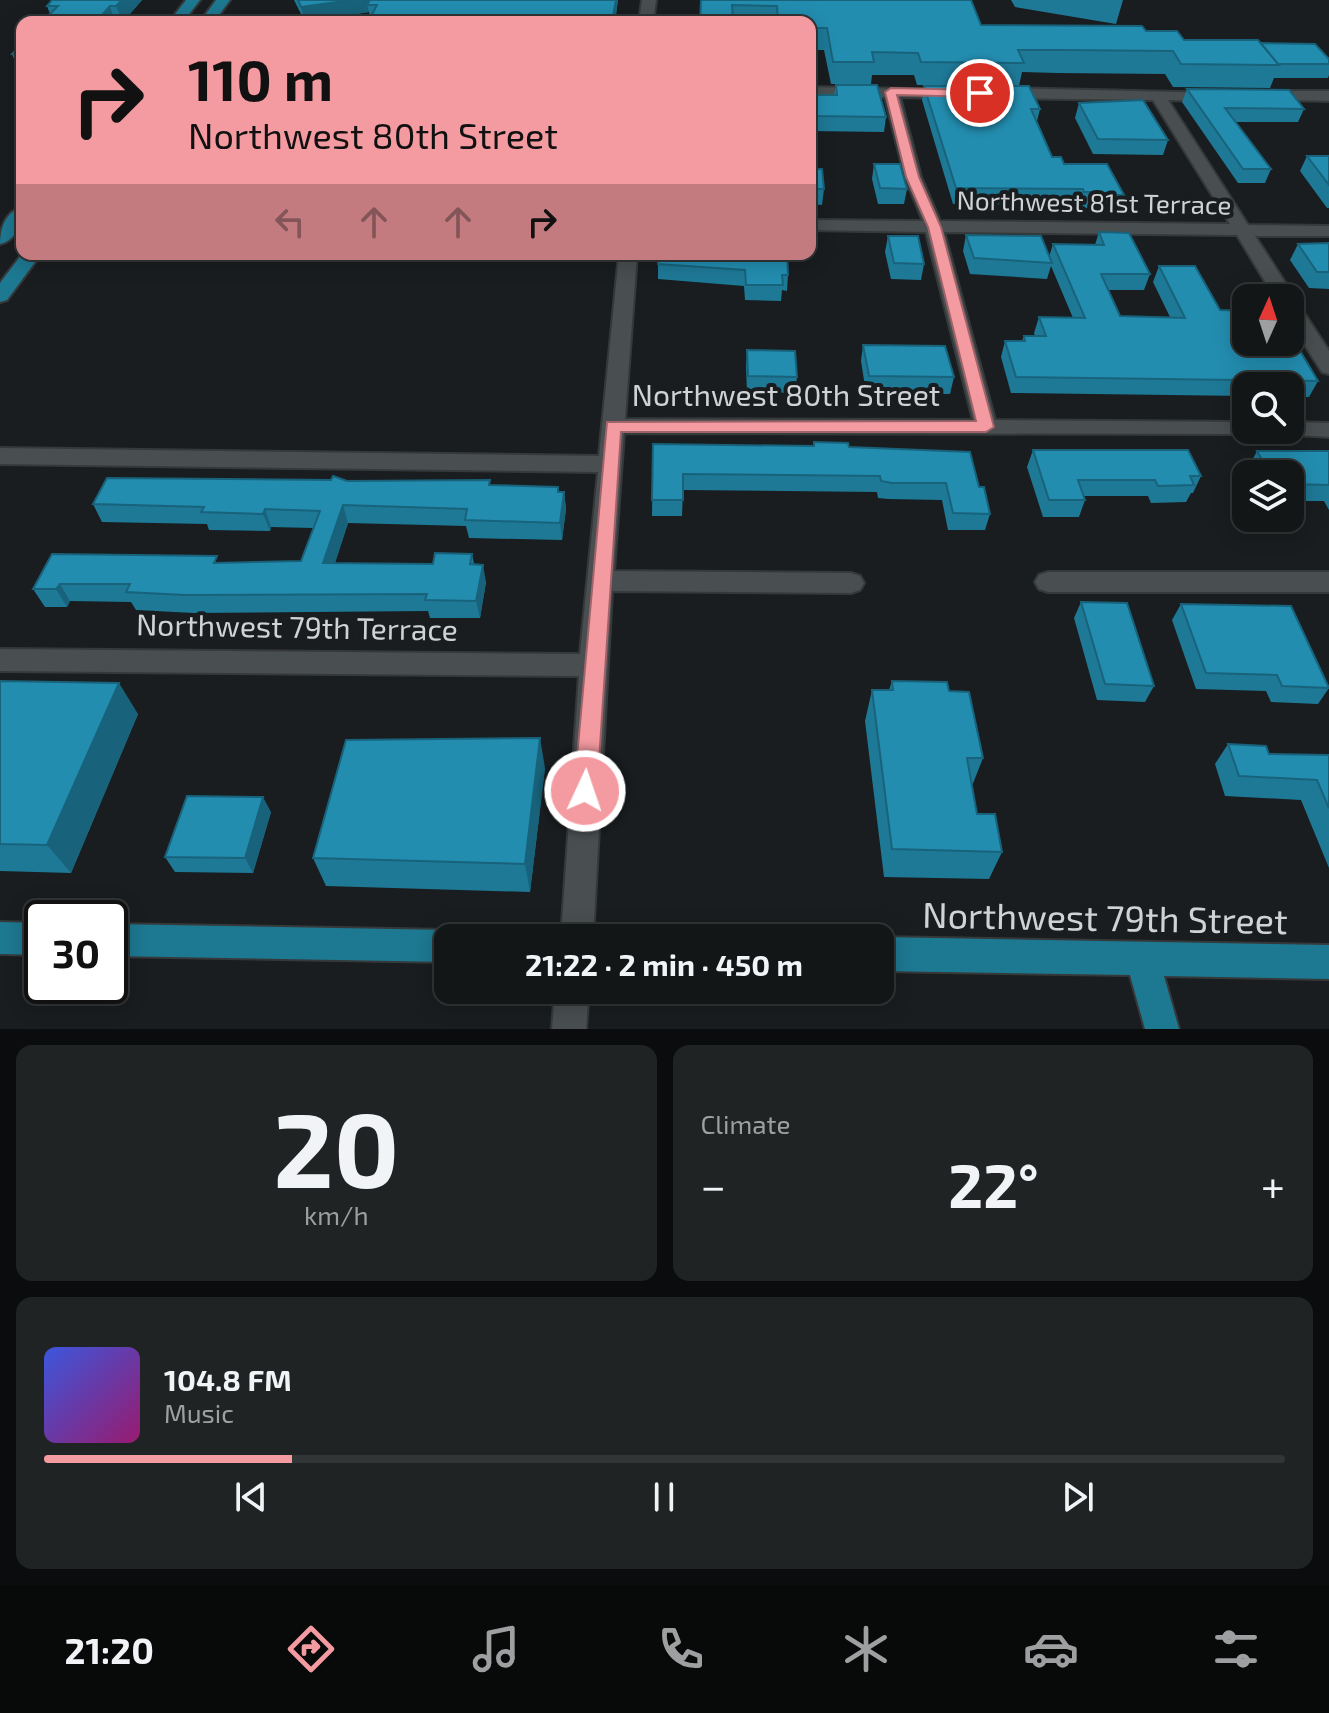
<!DOCTYPE html>
<html lang="en">
<head>
<meta charset="utf-8">
<style>
  :root { --surface:#131617; --page:#202324; --text:#f1f3f6; --muted:#9d9fa1; --line:#323536; --accent:#f49aa1 }
  body { margin:0; font-family:"Exo 2",sans-serif; background:var(--page); color:var(--text); height:100vh; display:flex; flex-direction:column; font-size:30px; white-space:nowrap }
  * { box-sizing:border-box; margin:0 }
  p { font-size:26px; color:var(--muted) }
  .icon { flex:none; width:44px; height:44px; fill:none; stroke:currentColor; stroke-width:2; stroke-linecap:round; stroke-linejoin:round }
  .map { position:relative; height:1029px; overflow:hidden }
  .sheet { display:flex; flex-direction:column; gap:16px; padding:16px; background:#0a0c0d; flex:1 }
  .sheet>* { flex:none }
  .hud { position:absolute; left:16px; top:16px; width:800px; height:244px; border-radius:16px; box-shadow:0 4px 20px #0003,0 0 0 2px var(--line); background:#f49aa1; color:#111; overflow:hidden }
  .needle { width:52px; rotate:3deg }
  .controls { position:absolute; left:1232px; top:284px; display:grid; gap:16px }
  .controls a { display:grid; place-items:center; width:72px; height:72px; border-radius:16px; background:var(--surface); box-shadow:0 4px 20px #0003,0 0 0 2px var(--line); font-size:40px }
  .speed { position:absolute; left:24px; top:900px; display:flex; gap:16px; font-size:40px; font-weight:700; text-align:center }
  .speed>* { display:grid; place-content:center; width:104px; height:104px; border-radius:50%; background:var(--surface); box-shadow:0 4px 20px #0003,0 0 0 2px var(--line); line-height:1 }
  .speed .limit { border:4px solid #111; border-radius:12px; background:#fff; color:#111 }
  .pin { position:absolute; display:grid; place-items:center; width:68px; height:68px; color:#fff; margin:-34px; border:4px solid #fff; border-radius:50%; box-shadow:0 2px 8px #0007 }
  .me { position:absolute; width:88px; margin:-44px; rotate:3deg; stroke-linejoin:round; filter:drop-shadow(0 0 6px #0008) }
  .turn { display:flex; align-items:center; gap:28px; height:168px; padding:0 40px; font-size:36px }
  .turn .icon { width:104px; height:104px; stroke-width:2.5 }
  .turn b { display:block; font-size:56px; line-height:68px }
  .lanes { display:flex; align-items:center; height:76px; padding:0 40px; background:#0003; justify-content:center; gap:40px; direction:ltr }
  .lanes .off { opacity:.35 }
  .big { font-size:60px; font-weight:700; line-height:1.1 }
  .sheet .widget { flex:1; display:flex; flex-direction:column; justify-content:center; gap:12px; min-width:0; padding:0 28px; border-radius:16px; background:var(--page) }
  .sheet .dial { align-items:center; gap:0 }
  .dial b { font-size:104px; line-height:1 }
  .song { display:flex; align-items:center; gap:24px }
  .cover { width:96px; height:96px; border-radius:12px; background:linear-gradient(135deg,hsl(230 70% 55%),hsl(320 70% 35%)) }
  .played { height:8px; border-radius:4px; background:linear-gradient(90deg,var(--accent) 20%,var(--line) 20%) }
  .keys { display:flex; justify-content:space-around; direction:ltr }
  .heat { display:flex; justify-content:space-between; align-items:center; font-size:44px; direction:ltr }
  .sheet .tiles { flex:1; display:grid; gap:16px; grid-template-columns:1fr 1fr }
  .widget:last-child { grid-column:span 2 }
  .trip { position:absolute; left:434px; top:924px; width:460px; height:80px; border-radius:16px; background:var(--surface); box-shadow:0 4px 20px #0003,0 0 0 2px var(--line); font-weight:700; line-height:80px; text-align:center }
  .menu { display:flex; height:128px; justify-content:space-around; align-items:center; background:#080909; color:var(--muted) }
  .menu .icon { width:56px; height:56px }
  .menu .selected { color:var(--accent) }
  .menu b { font-size:36px; color:var(--text) }
  .map>svg:first-child { display:block }
  .lines { fill:none; stroke-linecap:round; stroke-linejoin:round }
  .minor-casing { stroke:#36393a; stroke-width:4 }
  .major-casing { stroke:#36393a; stroke-width:4 }
  .minor { fill:#494e50; fill-rule:evenodd }
  .major { fill:#1d7891; fill-rule:evenodd }
  .wall { fill:#1e7997 }
  .shaded-wall { fill:#18637b }
  .building { fill:#238db0; stroke:#18637b; stroke-width:2 }
  .route { fill:#f49aa1; stroke:#9f6469; stroke-width:2 }
  .labels { text-anchor:middle; stroke-width:8; stroke-linejoin:round; paint-order:stroke }
  .far-street-label { font-size:26px; fill:#d0d3d5; stroke:#191d1f }
  .street-label { font-size:30px; fill:#d0d3d5; stroke:#191d1f }
  .near-street-label { font-size:36px; fill:#d0d3d5; stroke:#191d1f }
</style>
</head>
<body>
<div class="map">
<svg width="1329" height="1029" viewBox="0 0 1329 1029">
  <rect width="100%" height="100%" fill="#191d1f"/>
  <g class="lines">
    <defs>
      <g id="minor">
        <path d="M 642,0 L 656,0 L 653,22 L 639,22 Z"/>
        <path d="M 810,87 L 961,90 L 961,96 L 956,98 L 900,97 L 921,177 L 940,221 L 1230,224 L 1153,100 L 1000,98 L 992,93 L 1000,88 L 1221,93 L 1224,96 L 1216,101 L 1168,100 L 1248,225 L 1329,226 L 1329,236 L 1255,236 L 1295,298 L 1293,301 L 1297,302 L 1329,351 L 1329,374 L 1322,372 L 1290,322 L 1290,298 L 1275,298 L 1237,235 L 944,232 L 995,420 L 1246,422 L 1246,430 L 1256,430 L 1254,434 L 624,433 L 614,571 L 851,573 L 860,576 L 864,583 L 860,590 L 851,593 L 612,591 L 593,938 L 561,938 L 579,676 L 0,671 L 0,649 L 580,654 L 598,472 L 0,464 L 0,448 L 599,456 L 619,254 L 637,254 L 625,419 L 973,420 L 926,232 L 810,230 L 810,220 L 923,221 L 905,177 L 885,97 L 810,97 Z"/>
        <path d="M 1260,91 L 1329,91 L 1329,101 L 1255,99 L 1252,96 Z"/>
        <path d="M 1290,422 L 1329,423 L 1329,437 L 1282,434 L 1280,430 L 1290,430 Z"/>
        <path d="M 1048,572 L 1329,572 L 1329,592 L 1048,592 L 1039,589 L 1035,582 L 1039,575 Z"/>
        <path d="M 555,990 L 589,990 L 586,1029 L 552,1029 Z"/>
      </g>
      <g id="major">
        <path d="M 186,0 L 200,0 L 183,22 L 169,22 Z"/>
        <path d="M 216,0 L 230,0 L 214,22 L 200,22 Z"/>
        <path d="M 22,207 C 22,222 17,240 0,244 C 0,229 5,212 22,207 Z"/>
        <path d="M 22,254 L 41,254 L 7,300 L 0,302 L 0,283 Z"/>
        <path d="M 0,922 L 42,923 L 42,955 L 0,954 Z"/>
        <path d="M 110,924 L 448,930 L 461,938 L 448,938 L 448,962 L 110,956 Z"/>
        <path d="M 880,937 L 1329,945 L 1329,979 L 1164,976 L 1179,1029 L 1145,1029 L 1130,975 L 880,971 Z"/>
      </g>
    </defs>
    <use href="#minor" class="minor-casing"/>
    <use href="#major" class="major-casing"/>
    <use href="#minor" class="minor"/>
    <use href="#major" class="major"/>
  </g>
  <g class="wall">
    <path d="M 52,0 L 142,0 L 123,22 L 42,22 L 50,14 L 47,6 Z"/>
    <path d="M 294,0 L 618,0 L 615,22 L 370,19 L 369,12 L 305,22 Z"/>
    <path d="M 701,0 L 971,0 L 981,25 L 1146,31 L 1184,40 L 1261,43 L 1329,59 L 1329,75 L 1328,78 L 1274,78 L 1270,88 L 1173,87 L 1165,74 L 1057,73 L 1022,72 L 1019,86 L 917,85 L 914,75 L 872,75 L 871,84 L 831,84 L 824,50 L 810,50 L 810,22 L 700,22 Z"/>
    <path d="M 1011,0 L 1123,0 L 1116,24 L 1015,7 Z"/>
    <path d="M 22,43 L 22,71 L 19,71 L 12,54 Z"/>
    <path d="M 836,85 L 886,117 L 884,132 L 810,131 L 810,95 L 834,95 Z"/>
    <path d="M 924,86 L 1040,109 L 1037,121 L 1052,157 L 1124,195 L 1118,211 L 1095,211 L 1094,208 L 1079,208 L 1078,205 L 953,204 L 922,100 Z"/>
    <path d="M 1187,89 L 1304,109 L 1298,122 L 1235,122 L 1271,169 L 1265,183 L 1238,183 L 1182,102 Z"/>
    <path d="M 1079,103 L 1168,140 L 1163,155 L 1093,154 L 1075,118 Z"/>
    <path d="M 1307,156 L 1329,156 L 1329,208 L 1327,208 L 1300,171 Z"/>
    <path d="M 874,164 L 907,189 L 904,204 L 878,204 L 872,179 Z"/>
    <path d="M 810,169 L 824,189 L 822,205 L 810,204 Z"/>
    <path d="M 1099,232 L 1150,274 L 1144,290 L 1108,290 L 1120,316 L 1170,317 L 1153,282 L 1159,266 L 1318,381 L 1309,397 L 1290,397 L 1290,386 L 1246,386 L 1246,396 L 1011,393 L 1001,357 L 1005,341 L 1022,341 L 1024,336 L 1035,336 L 1034,333 L 1039,317 L 1073,318 L 1051,266 L 1047,279 L 970,274 L 963,251 L 966,235 L 1049,257 L 1053,244 L 1095,245 Z"/>
    <path d="M 888,236 L 924,264 L 921,280 L 891,279 L 885,252 Z"/>
    <path d="M 1329,243 L 1329,289 L 1309,288 L 1290,260 L 1298,244 Z"/>
    <path d="M 658,254 L 788,275 L 787,291 L 782,290 L 781,301 L 745,300 L 744,286 L 658,279 Z"/>
    <path d="M 863,345 L 954,377 L 950,394 L 866,393 L 861,361 Z"/>
    <path d="M 747,350 L 797,377 L 795,393 L 747,392 L 746,367 Z"/>
    <path d="M 814,442 L 849,447 L 979,487 L 990,514 L 985,530 L 948,530 L 942,500 L 888,499 L 878,498 L 877,492 L 683,490 L 682,516 L 652,516 L 653,444 L 813,446 Z"/>
    <path d="M 1033,450 L 1201,476 L 1193,493 L 1191,493 L 1186,502 L 1151,503 L 1148,496 L 1084,496 L 1085,500 L 1079,517 L 1043,517 L 1027,467 Z"/>
    <path d="M 1257,451 L 1329,451 L 1329,510 L 1324,501 L 1290,501 L 1290,474 L 1252,474 L 1248,468 Z"/>
    <path d="M 347,481 L 490,485 L 564,492 L 566,509 L 562,540 L 469,538 L 466,526 L 348,523 L 335,563 L 433,564 L 472,554 L 474,564 L 486,582 L 480,618 L 430,618 L 428,611 L 194,613 L 136,610 L 131,602 L 70,601 L 67,607 L 45,607 L 33,589 L 52,554 L 220,563 L 301,561 L 313,528 L 271,527 L 270,531 L 209,530 L 207,524 L 102,522 L 93,504 Z"/>
    <path d="M 1081,602 L 1154,686 L 1145,702 L 1097,700 L 1074,618 Z"/>
    <path d="M 1181,604 L 1329,686 L 1329,688 L 1318,704 L 1271,702 L 1266,691 L 1196,689 L 1172,620 Z"/>
    <path d="M 0,681 L 138,714 L 71,873 L 0,871 Z"/>
    <path d="M 892,681 L 983,758 L 972,786 L 977,814 L 1002,852 L 989,879 L 884,877 L 865,721 L 872,690 L 889,690 Z"/>
    <path d="M 1228,744 L 1269,754 L 1329,755 L 1329,868 L 1301,800 L 1225,796 L 1215,764 Z"/>
    <path d="M 545,768 L 530,892 L 326,886 L 313,858 Z"/>
    <path d="M 271,812 L 253,873 L 175,872 L 165,857 Z"/>
  </g>
  <g class="shaded-wall">
    <path d="M 122,0 L 142,0 L 123,22 L 116,6 Z"/>
    <path d="M 351,0 L 372,0 L 367,5 L 369,12 L 305,22 L 301,7 Z"/>
    <path d="M 616,0 L 618,0 L 615,22 L 612,22 Z"/>
    <path d="M 110,6 L 115,22 L 96,22 Z"/>
    <path d="M 564,492 L 566,509 L 562,540 L 560,523 Z"/>
    <path d="M 343,505 L 348,523 L 329,581 L 323,563 Z"/>
    <path d="M 265,509 L 271,527 L 270,531 L 263,514 Z"/>
    <path d="M 483,565 L 486,582 L 480,618 L 476,601 Z"/>
    <path d="M 60,584 L 70,601 L 67,607 L 56,589 Z"/>
    <path d="M 119,683 L 138,714 L 71,873 L 47,845 Z"/>
    <path d="M 540,738 L 545,768 L 530,892 L 525,864 Z"/>
    <path d="M 263,797 L 271,812 L 253,873 L 245,858 Z"/>
  </g>
  <g class="building">
    <path d="M 52,0 L 122,0 L 116,6 L 110,6 L 96,22 L 42,22 L 58,6 L 47,6 Z"/>
    <path d="M 298,0 L 351,0 L 301,7 Z"/>
    <path d="M 370,0 L 616,0 L 612,22 L 368,22 L 377,5 L 367,5 Z"/>
    <path d="M 701,0 L 971,0 L 981,25 L 1142,26 L 1146,31 L 1177,31 L 1184,40 L 1258,40 L 1279,65 L 1181,64 L 1173,51 L 1063,50 L 1018,50 L 1024,63 L 921,62 L 918,53 L 872,52 L 874,62 L 833,62 L 827,28 L 810,28 L 810,22 L 778,22 L 777,6 L 732,5 L 733,22 L 700,22 Z"/>
    <path d="M 22,43 L 22,54 L 12,54 Z"/>
    <path d="M 1261,43 L 1315,44 L 1329,59 L 1329,64 L 1278,64 Z"/>
    <path d="M 836,85 L 877,85 L 886,117 L 810,116 L 810,95 L 837,95 Z"/>
    <path d="M 924,86 L 1029,86 L 1040,109 L 1031,109 L 1052,157 L 1061,157 L 1064,164 L 1107,164 L 1124,195 L 1100,195 L 1098,192 L 1084,192 L 1083,189 L 956,188 Z"/>
    <path d="M 1187,89 L 1289,90 L 1304,109 L 1225,108 L 1271,169 L 1243,169 Z"/>
    <path d="M 1143,100 L 1168,140 L 1098,139 L 1079,103 Z"/>
    <path d="M 1307,156 L 1329,156 L 1329,185 Z"/>
    <path d="M 874,164 L 900,164 L 907,189 L 880,188 Z"/>
    <path d="M 810,169 L 822,169 L 824,189 L 810,189 Z"/>
    <path d="M 1099,232 L 1129,233 L 1150,274 L 1101,274 L 1120,316 L 1185,318 L 1159,266 L 1195,266 L 1220,310 L 1246,311 L 1246,342 L 1290,342 L 1290,334 L 1318,381 L 1016,377 L 1005,341 L 1025,341 L 1024,336 L 1046,336 L 1039,317 L 1085,318 L 1053,244 L 1104,245 Z"/>
    <path d="M 966,235 L 1041,236 L 1052,263 L 974,258 Z"/>
    <path d="M 888,236 L 918,236 L 924,264 L 894,263 Z"/>
    <path d="M 1329,243 L 1329,272 L 1317,272 L 1298,244 Z"/>
    <path d="M 658,254 L 787,254 L 788,275 L 782,275 L 783,285 L 746,285 L 745,270 L 658,264 Z"/>
    <path d="M 863,345 L 945,346 L 954,377 L 869,376 Z"/>
    <path d="M 747,350 L 795,351 L 797,377 L 748,376 Z"/>
    <path d="M 814,442 L 848,443 L 849,447 L 970,452 L 979,487 L 984,487 L 990,514 L 953,513 L 946,483 L 892,483 L 881,481 L 880,476 L 683,474 L 683,500 L 652,500 L 653,444 L 814,446 Z"/>
    <path d="M 1033,450 L 1188,450 L 1201,476 L 1190,476 L 1194,485 L 1158,486 L 1155,480 L 1078,480 L 1085,500 L 1049,500 Z"/>
    <path d="M 1257,451 L 1329,451 L 1329,485 L 1290,484 L 1290,474 L 1270,474 Z"/>
    <path d="M 333,476 L 347,481 L 490,480 L 489,485 L 558,487 L 558,492 L 564,492 L 560,523 L 465,520 L 467,509 L 343,505 L 323,563 L 433,564 L 435,553 L 472,554 L 470,564 L 483,565 L 476,601 L 425,600 L 427,594 L 185,595 L 126,592 L 130,584 L 60,584 L 56,589 L 33,589 L 52,554 L 217,556 L 214,563 L 301,561 L 320,511 L 265,509 L 263,514 L 201,512 L 204,507 L 93,504 L 107,478 L 331,480 Z"/>
    <path d="M 1081,602 L 1127,603 L 1154,686 L 1105,684 Z"/>
    <path d="M 1181,604 L 1291,606 L 1329,688 L 1282,686 L 1277,675 L 1206,673 Z"/>
    <path d="M 0,681 L 119,683 L 47,845 L 0,844 Z"/>
    <path d="M 892,681 L 947,682 L 949,691 L 969,692 L 983,758 L 967,758 L 977,814 L 995,814 L 1002,852 L 892,849 L 872,690 L 893,690 Z"/>
    <path d="M 540,738 L 525,864 L 313,858 L 346,740 Z"/>
    <path d="M 1228,744 L 1266,746 L 1269,754 L 1329,755 L 1329,808 L 1317,780 L 1239,776 Z"/>
    <path d="M 187,796 L 263,797 L 245,858 L 165,857 Z"/>
  </g>
  <path class="route" d="M 891,88 L 980,90 L 985,93 L 980,97 L 897,95 L 919,177 L 941,227 L 994,427 L 986,432 L 621,432 L 597,791 L 593,798 L 585,801 L 577,798 L 574,791 L 607,422 L 976,421 L 928,227 L 906,177 L 885,92 Z"/>
  <g class="labels">
    <g class="far-street-label">
      <text transform="translate(1094 203) rotate(1)" y="9">Northwest 81st Terrace</text>
    </g>
    <g class="street-label">
      <text x="786" y="406">Northwest 80th Street</text>
      <text transform="translate(297 628) rotate(1)" y="10">Northwest 79th Terrace</text>
    </g>
    <g class="near-street-label">
      <text transform="translate(1105 918) rotate(1)" y="13">Northwest 79th Street</text>
    </g>
  </g>
</svg>
<div class="controls">
<a><svg class="needle" viewBox="-14 -14 28 28"><path d="M0-13l5 13h-10z" fill="#e53935"/><path d="M0 13l5-13h-10z" fill="#9d9fa1"/></svg></a>
<a><svg class="icon" aria-label="search" viewBox="0 0 24 24"><circle cx="10" cy="10" r="6"/><path d="M15 15l6 6"/></svg></a>
<a><svg class="icon" aria-label="layers" viewBox="0 0 24 24"><path d="M12 4l9 5-9 5-9-5zM3 14l9 5 9-5"/></svg></a>
</div>
<div class="speed"><div class="limit">30</div></div>
<div class="pin" style="left:980px;top:93px;background:#d93025"><svg class="icon" aria-label="arrive" viewBox="0 0 24 24"><path d="M6 21V4h12l-3 4 3 4H6"/></svg></div>
<svg class="me" style="left:585px;top:791px" viewBox="-20 -20 40 40"><circle r="17" fill="#f49aa1" stroke="#fff" stroke-width="3"/><path d="M0-11L8 9 0 5-8 9z" fill="#fff"/></svg>
<div class="trip">21:22 · 2 min · 450 m</div>
<div class="hud">
<div class="turn"><svg class="icon" aria-label="right" viewBox="0 0 24 24"><path d="M7 20v-9h11M14 6l5 5-5 5"/></svg><div><b>110 m</b>Northwest 80th Street</div></div>
<div class="lanes"><svg class="icon off" aria-label="left" viewBox="0 0 24 24"><path d="M17 20v-9H6M10 6l-5 5 5 5"/></svg><svg class="icon off" aria-label="ahead" viewBox="0 0 24 24"><path d="M12 20V5M6 11l6-6 6 6"/></svg><svg class="icon off" aria-label="ahead" viewBox="0 0 24 24"><path d="M12 20V5M6 11l6-6 6 6"/></svg><svg class="icon" aria-label="right" viewBox="0 0 24 24"><path d="M7 20v-9h11M14 6l5 5-5 5"/></svg></div>
</div>
</div>
<section class="sheet">
<div class="tiles">
<div class="widget dial"><b>20</b><p>km/h</p></div>
<div class="widget"><p>Climate</p>
<div class="heat"><a>−</a><b class="big">22°</b><a>+</a></div>
</div>
<div class="widget">
<div class="song"><i class="cover"></i><div><b>104.8 FM</b><p>Music</p></div></div>
<div class="played"></div>
<div class="keys"><svg class="icon" aria-label="previous" viewBox="0 0 24 24"><path d="M18 5L8 12l10 7zM5 5v14"/></svg><svg class="icon" aria-label="pause" viewBox="0 0 24 24"><path d="M8 5v14M16 5v14"/></svg><svg class="icon" aria-label="next" viewBox="0 0 24 24"><path d="M6 5l10 7-10 7zM19 5v14"/></svg></div>
</div>
</div>
</section>
<nav class="menu">
<b>21:20</b>
<svg class="icon selected" aria-label="directions" viewBox="0 0 24 24"><path d="M12 3l9 9-9 9-9-9zM9 14v-3h6M13 9l2 2-2 2"/></svg>
<svg class="icon" aria-label="music" viewBox="0 0 24 24"><path d="M9 18V5l10-2v13"/><circle cx="6" cy="18" r="3"/><circle cx="16" cy="16" r="3"/></svg>
<svg class="icon" aria-label="phone" viewBox="0 0 24 24"><path d="M5 4h4l2 5-3 2q2 4 5 5l2-3 5 2v4C11 20 4 13 5 4z"/></svg>
<svg class="icon" aria-label="climate" viewBox="0 0 24 24"><path d="M12 3v18M4 7l16 10M4 17L20 7"/></svg>
<svg class="icon" aria-label="car" viewBox="0 0 24 24"><path d="M5 17H2v-5l4-1 3-4h7l3 4 3 1v5h-3M9 17h6M6 11h13"/><circle cx="7" cy="17" r="2"/><circle cx="17" cy="17" r="2"/></svg>
<svg class="icon" aria-label="filters" viewBox="0 0 24 24"><path d="M4 7h16M4 17h16"/><circle cx="9" cy="7" r="2"/><circle cx="15" cy="17" r="2"/></svg>
</nav>
</body>
</html>
